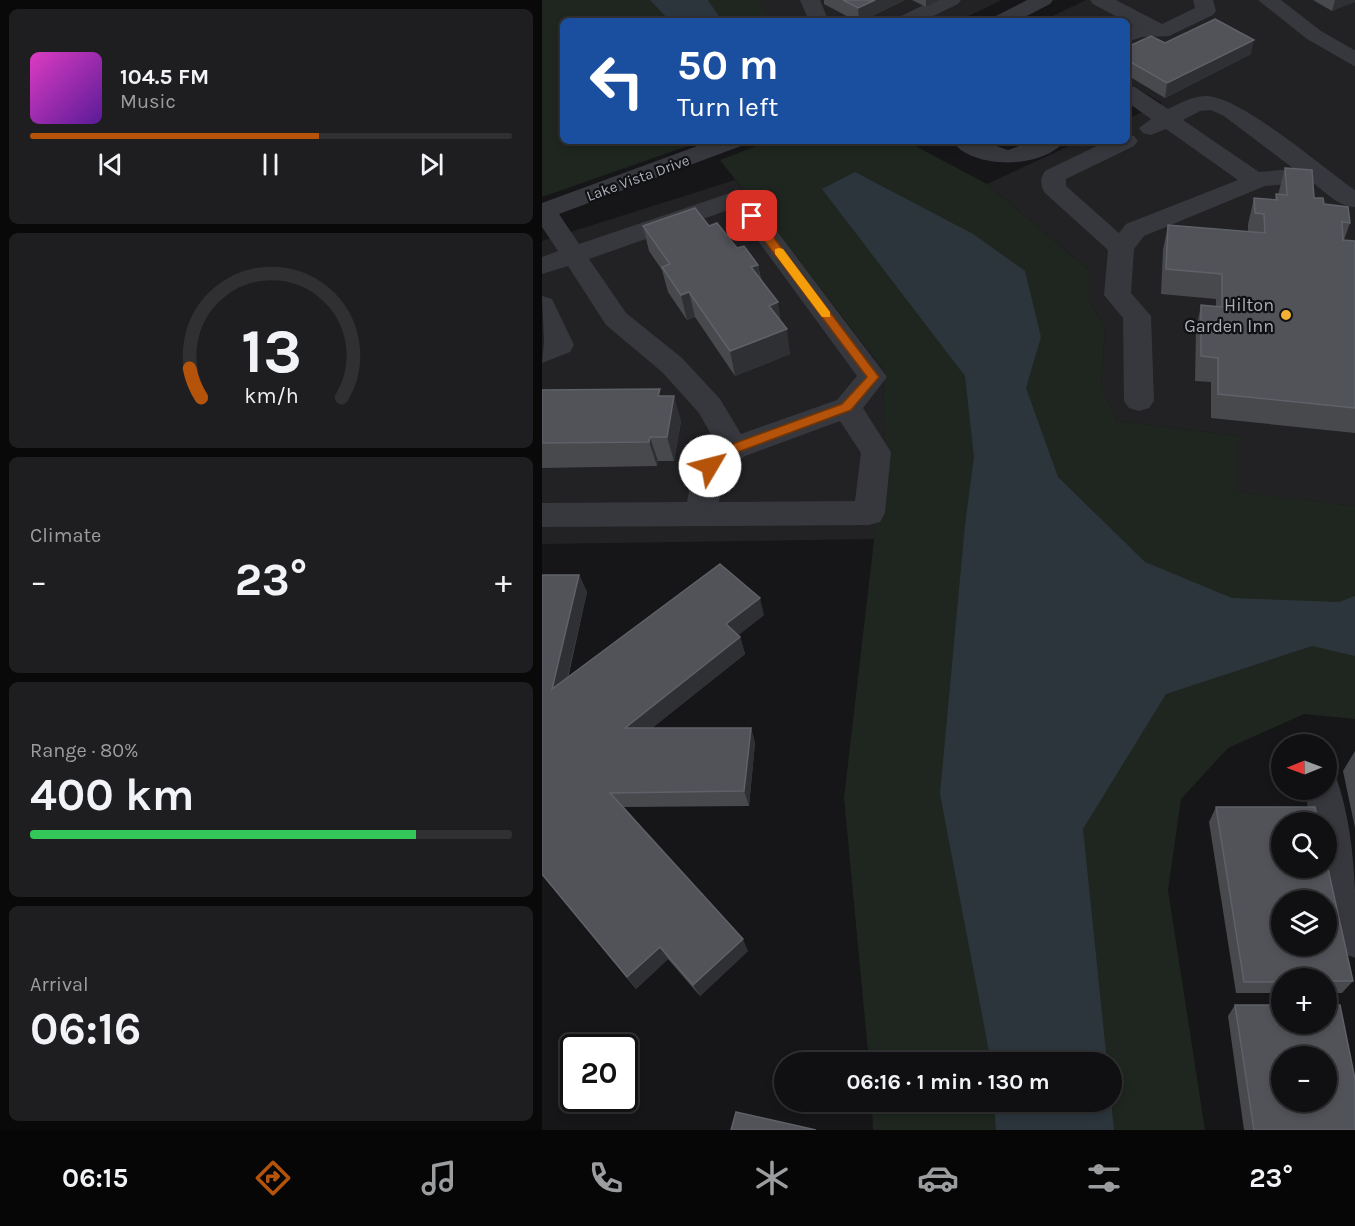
<!DOCTYPE html>
<html lang="en">
<head>
<meta charset="utf-8">
<style>
  :root { --surface:#101012; --page:#1e1e20; --text:#f1f3f6; --muted:#9c9d9f; --line:#303032; --accent:#b45309 }
  body { margin:0; font-family:Karla,sans-serif; background:var(--page); color:var(--text); height:100vh; display:flex; flex-direction:column; font-size:22px; white-space:nowrap }
  * { box-sizing:border-box; margin:0 }
  p { font-size:20px; color:var(--muted) }
  .icon { flex:none; width:33px; height:33px; fill:none; stroke:currentColor; stroke-width:2; stroke-linecap:round; stroke-linejoin:round }
  .map { position:relative; flex:1; overflow:hidden }
  .details { display:flex; flex-direction:column; gap:9px; padding:9px; background:#09090a; width:542px }
  .details>* { flex:none }
  .guide { position:absolute; left:18px; top:18px; width:570px; height:126px; border-radius:9px; box-shadow:0 3px 9px #0003,0 0 0 2px var(--line); background:#1a4fa0; color:#fff; overflow:hidden }
  .needle { width:39px; rotate:269deg }
  .controls { position:absolute; left:729px; top:734px; display:grid; gap:12px }
  .controls a { display:grid; place-items:center; width:66px; height:66px; border-radius:50%; background:var(--surface); box-shadow:0 3px 9px #0003,0 0 0 2px var(--line); font-size:30px }
  .speed { position:absolute; left:18px; top:1034px; display:flex; gap:12px; font-size:30px; font-weight:700; text-align:center }
  .speed>* { display:grid; place-content:center; width:78px; height:78px; border-radius:50%; background:var(--surface); box-shadow:0 3px 9px #0003,0 0 0 2px var(--line); line-height:1 }
  .speed .limit { border:3px solid #111; border-radius:9px; background:#fff; color:#111 }
  .pin { position:absolute; display:grid; place-items:center; width:51px; height:51px; color:#fff; margin:-26px; border-radius:12px; box-shadow:0 3px 9px #0006 }
  .me { position:absolute; width:66px; margin:-33px; rotate:53deg; stroke-linejoin:round; filter:drop-shadow(0 0 4px #0008) }
  .turn { display:flex; align-items:center; gap:21px; height:126px; padding:0 18px; font-size:27px }
  .turn .icon { width:78px; height:78px; stroke-width:2.5 }
  .turn b { display:block; font-size:42px; line-height:51px }
  .big { font-size:45px; font-weight:700; line-height:1.1 }
  .details .tile { flex:1; display:flex; flex-direction:column; justify-content:center; gap:9px; min-width:0; padding:0 21px; border-radius:9px; background:var(--page) }
  .details .dial { align-items:center; gap:0 }
  .dial svg { height:156px; overflow:visible; fill:none; stroke:var(--line); stroke-width:7; stroke-linecap:round; text-anchor:middle }
  .dial text { fill:var(--text); stroke:none }
  .song { display:flex; align-items:center; gap:18px }
  .cover { width:72px; height:72px; border-radius:9px; background:linear-gradient(135deg,hsl(310 70% 55%),hsl(270 70% 35%)) }
  .played { height:6px; border-radius:3px; background:linear-gradient(90deg,var(--accent) 60%,var(--line) 60%) }
  .keys { display:flex; justify-content:space-around; direction:ltr }
  .heat { display:flex; justify-content:space-between; align-items:center; font-size:33px; direction:ltr }
  .charge { height:9px; border-radius:4px; background:linear-gradient(90deg,#34c759 80%,var(--line) 0) }
  .trip { position:absolute; left:232px; top:1052px; width:348px; height:60px; border-radius:30px; background:var(--surface); box-shadow:0 3px 9px #0003,0 0 0 2px var(--line); font-weight:700; line-height:60px; text-align:center }
  .tabs { display:flex; height:96px; justify-content:space-around; align-items:center; background:#060607; color:var(--muted) }
  .tabs .icon { width:42px; height:42px }
  .tabs .active { color:var(--accent) }
  .tabs b { font-size:27px; color:var(--text) }
  main { display:flex; flex:1; min-height:0 }
  .map>svg:first-child { display:block }
  .built { fill:#222225 }
  .green { fill:#1e261f }
  .water { fill:#2c353c }
  .lines { fill:none; stroke-linecap:round; stroke-linejoin:round }
  .minor { fill:#37383d; fill-rule:evenodd }
  .wall { fill:#47494d }
  .shaded-wall { fill:#2f3033 }
  .building { fill:#525359; stroke:#5f6168; stroke-width:1.5; fill-rule:evenodd }
  .route { fill:#b45309; stroke:#753606; stroke-width:1.5 }
  .slow { fill:#f59e0b }
  .poi-dot { fill:#f2b134; stroke:#111113; stroke-width:2 }
  .labels { text-anchor:middle; stroke-width:4.5; stroke-linejoin:round; paint-order:stroke }
  .far-street-label { font-size:15px; fill:#a8adb8; stroke:#111113 }
  .poi-label { font-size:18px; fill:#a8adb8; stroke:#111113; text-anchor:end }
</style>
</head>
<body>
<main>
<section class="details">
<div class="tile">
<div class="song"><i class="cover"></i><div><b>104.5 FM</b><p>Music</p></div></div>
<div class="played"></div>
<div class="keys"><svg class="icon" aria-label="previous" viewBox="0 0 24 24"><path d="M18 5L8 12l10 7zM5 5v14"/></svg><svg class="icon" aria-label="pause" viewBox="0 0 24 24"><path d="M8 5v14M16 5v14"/></svg><svg class="icon" aria-label="next" viewBox="0 0 24 24"><path d="M6 5l10 7-10 7zM19 5v14"/></svg></div>
</div>
<div class="tile dial"><svg viewBox="0 0 100 80">
<path d="M14 69A42 42 0 1 1 86 69"/>
<path d="M14 69A42 42 0 0 1 8 54" stroke="#b45309"/>
<text x="50" y="56" font-size="32" font-weight="700">13</text>
<text x="50" y="72" font-size="11">km/h</text>
</svg></div>
<div class="tile"><p>Climate</p>
<div class="heat"><a>−</a><b class="big">23°</b><a>+</a></div>
</div>
<div class="tile"><p>Range · 80%</p><b class="big">400 km</b><div class="charge"></div></div>
<div class="tile"><p>Arrival</p><b class="big">06:16</b></div>
</section>
<div class="map">
<svg width="814" height="1130" viewBox="0 0 814 1130">
  <rect width="100%" height="100%" fill="#161618"/>
  <g class="built">
    <path d="M 209,0 L 460,0 L 416,21 L 216,21 Z"/>
    <path d="M 544,0 L 813,0 L 813,506 L 695,492 L 696,436 L 575,421 L 559,387 L 563,328 L 547,301 L 547,270 L 445,184 L 538,141 L 585,141 L 585,119 L 620,103 L 585,82 L 585,21 L 500,21 Z"/>
    <path d="M 193,180 L 341,369 L 343,446 L 333,539 L 0,544 L 0,241 Z"/>
  </g>
  <g class="green">
    <path d="M 0,0 L 217,0 L 226,21 L 21,21 L 21,141 L 160,141 L 0,197 Z"/>
    <path d="M 227,141 L 364,141 L 445,184 L 547,270 L 547,301 L 563,328 L 559,387 L 575,421 L 696,436 L 696,492 L 813,506 L 813,719 L 762,714 L 686,748 L 639,799 L 626,890 L 663,1130 L 331,1130 L 330,1101 L 570,1101 L 570,1062 L 327,1062 L 302,798 L 343,446 L 341,369 L 178,160 Z"/>
  </g>
  <g class="water">
    <path d="M 108,0 L 166,0 L 180,21 L 128,21 Z"/>
    <path d="M 313,172 L 431,234 L 483,271 L 499,337 L 484,388 L 516,477 L 603,562 L 690,598 L 797,602 L 813,596 L 813,656 L 770,646 L 624,694 L 541,829 L 565,1062 L 449,1062 L 398,794 L 423,525 L 432,457 L 423,376 L 280,189 Z"/>
    <path d="M 452,1101 L 569,1101 L 572,1130 L 454,1130 Z"/>
  </g>
  <g class="lines">
    <g class="minor">
      <path d="M 258,0 L 278,0 L 284,15 L 290,21 L 267,21 Z"/>
      <path d="M 392,0 L 419,0 L 416,4 L 381,21 L 354,21 L 357,17 Z"/>
      <path d="M 485,0 L 511,0 L 508,4 L 475,21 L 449,21 L 452,17 Z"/>
      <path d="M 548,0 L 574,0 L 620,24 L 653,8 L 651,0 L 671,0 L 674,11 L 671,15 L 627,36 L 600,37 L 585,42 L 585,28 L 592,26 L 551,4 Z"/>
      <path d="M 716,0 L 739,0 L 779,31 L 814,51 L 814,67 L 765,39 Z"/>
      <path d="M 585,85 L 593,87 L 626,109 C 638,103 651,96 665,96 C 701,98 781,168 814,191 L 814,207 C 798,208 782,191 770,182 L 723,186 L 602,236 L 592,249 L 589,293 L 609,316 L 612,401 L 607,408 L 597,411 L 587,408 L 582,401 L 581,318 L 562,295 L 566,250 L 503,193 C 498,186 498,178 503,171 L 565,141 L 585,141 L 585,134 L 592,136 L 596,141 L 592,146 L 524,179 L 524,186 L 577,233 L 584,224 L 696,180 L 624,129 L 609,135 L 601,133 L 597,128 L 609,119 L 585,102 ZM 669,110 L 682,116 L 752,169 L 717,172 L 641,120 L 658,111 Z"/>
      <path d="M 169,141 L 203,141 L 199,146 L 17,214 L 37,244 L 188,193 L 197,191 L 206,193 L 345,377 L 321,408 L 349,452 L 343,513 L 338,522 L 327,525 L 0,527 L 0,503 L 145,502 C 152,471 149,464 175,445 L 157,413 L 120,372 L 64,325 L 26,266 L 0,274 L 0,257 L 16,251 L 0,227 L 0,203 ZM 192,208 L 315,376 L 295,400 L 199,434 L 178,399 L 140,358 L 84,313 L 47,259 ZM 298,421 L 319,453 L 313,501 L 177,502 L 182,471 L 203,456 Z"/>
      <path d="M 410,141 L 440,141 L 466,150 L 491,141 L 522,141 C 502,169 430,170 410,141 Z"/>
      <path d="M 0,296 L 10,299 L 32,345 L 28,352 L 0,363 L 2,341 Z"/>
      <path d="M 784,773 L 794,777 C 814,833 814,898 814,958 L 799,953 L 793,938 L 778,867 L 784,867 L 784,822 L 769,822 L 762,789 L 784,789 Z"/>
    </g>
  </g>
  <g class="wall">
    <path d="M 282,0 L 363,0 L 320,21 L 314,21 L 282,4 Z"/>
    <path d="M 370,0 L 397,0 L 397,1 L 384,7 Z"/>
    <path d="M 771,0 L 813,0 L 790,11 Z"/>
    <path d="M 623,43 L 709,54 L 623,98 L 585,75 L 585,47 Z"/>
    <path d="M 463,141 L 493,141 L 480,147 L 474,143 L 469,145 Z"/>
    <path d="M 743,168 L 772,198 L 808,223 L 802,240 L 813,241 L 813,433 L 669,418 L 669,382 L 653,381 L 654,330 L 659,305 L 674,307 L 674,299 L 619,294 L 621,250 L 626,225 L 706,232 L 706,224 L 712,198 L 733,200 L 734,194 L 736,195 Z"/>
    <path d="M 101,226 L 167,226 L 216,265 L 219,279 L 239,322 L 248,354 L 193,376 L 153,317 L 145,320 L 126,292 L 120,270 L 107,251 Z"/>
    <path d="M 0,390 L 120,396 L 139,421 L 132,461 L 116,461 L 115,466 L 0,468 Z"/>
    <path d="M 0,575 L 37,575 L 45,592 L 26,678 L 222,615 L 196,635 L 198,637 L 203,654 L 110,728 L 209,728 L 213,743 L 207,806 L 82,807 L 206,951 L 158,996 L 126,959 L 94,989 L 0,875 Z"/>
    <path d="M 813,751 L 813,828 L 801,771 Z"/>
    <path d="M 674,807 L 811,981 L 800,993 L 784,993 L 784,978 L 740,978 L 740,993 L 694,993 L 667,822 Z"/>
    <path d="M 693,1005 L 813,1130 L 702,1130 L 686,1016 Z"/>
  </g>
  <g class="shaded-wall">
    <path d="M 333,0 L 363,0 L 320,21 L 317,21 L 316,8 Z"/>
    <path d="M 384,0 L 397,0 L 397,1 L 384,7 Z"/>
    <path d="M 793,0 L 813,0 L 813,2 L 790,11 Z"/>
    <path d="M 712,40 L 709,54 L 623,98 L 625,83 Z"/>
    <path d="M 469,141 L 474,141 L 474,143 L 469,145 Z"/>
    <path d="M 481,141 L 493,141 L 480,147 Z"/>
    <path d="M 216,265 L 220,290 L 209,267 Z"/>
    <path d="M 147,292 L 153,317 L 145,320 L 139,295 Z"/>
    <path d="M 236,302 L 240,327 L 227,306 Z"/>
    <path d="M 245,329 L 248,354 L 193,376 L 188,351 Z"/>
    <path d="M 132,396 L 139,421 L 132,461 L 125,437 Z"/>
    <path d="M 108,437 L 116,461 L 115,466 L 107,442 Z"/>
    <path d="M 37,575 L 45,592 L 19,705 L 10,689 Z"/>
    <path d="M 218,598 L 222,615 L 189,641 L 184,624 Z"/>
    <path d="M 198,637 L 203,654 L 90,744 L 83,728 Z"/>
    <path d="M 209,728 L 213,743 L 207,806 L 202,791 Z"/>
    <path d="M 201,939 L 206,951 L 158,996 L 151,985 Z"/>
    <path d="M 118,947 L 126,959 L 94,989 L 85,977 Z"/>
  </g>
  <g class="building">
    <path d="M 301,0 L 333,0 L 316,8 Z"/>
    <path d="M 673,19 L 712,40 L 625,83 L 585,60 L 585,47 L 609,36 L 623,43 Z"/>
    <path d="M 743,168 L 770,170 L 772,198 L 781,198 L 782,204 L 806,207 L 808,223 L 800,222 L 801,240 L 813,241 L 813,408 L 676,394 L 676,358 L 659,356 L 659,305 L 680,307 L 680,274 L 624,269 L 626,225 L 723,233 L 722,214 L 713,213 L 712,198 L 735,200 L 734,194 L 745,195 Z"/>
    <path d="M 153,208 L 167,226 L 175,223 L 195,248 L 202,246 L 216,265 L 209,267 L 236,302 L 227,306 L 245,329 L 188,351 L 147,292 L 139,295 L 120,267 L 128,264 L 101,226 Z"/>
    <path d="M 118,389 L 116,396 L 132,396 L 125,437 L 108,437 L 107,442 L 0,443 L 0,390 Z"/>
    <path d="M 178,564 L 218,598 L 184,624 L 198,637 L 83,728 L 209,728 L 202,791 L 68,793 L 201,939 L 151,985 L 118,947 L 85,977 L 0,874 L 0,575 L 37,575 L 10,689 Z"/>
    <path d="M 674,807 L 773,807 L 776,822 L 740,822 L 740,867 L 784,867 L 784,860 L 811,981 L 784,981 L 784,978 L 740,978 L 740,982 L 702,982 ZM 740,900 L 784,900 L 784,945 L 740,945 Z"/>
    <path d="M 693,1005 L 740,1005 L 740,1023 L 784,1023 L 784,1005 L 798,1005 L 813,1079 L 813,1130 L 712,1130 ZM 740,1056 L 784,1056 L 784,1101 L 740,1101 Z"/>
    <path d="M 194,1112 L 274,1130 L 189,1130 Z"/>
  </g>
  <path class="route" d="M 210,213 L 214,214 L 337,377 L 309,410 L 196,452 L 168,471 L 162,466 L 164,463 L 188,445 L 300,404 L 325,377 L 206,219 L 206,214 Z"/>
  <path class="slow" d="M 237,248 L 241,249 L 288,312 L 288,317 L 280,317 L 233,254 L 233,249 Z"/>
  <circle class="poi-dot" cx="744" cy="315" r="6"/>
  <g class="labels">
    <g class="far-street-label">
      <text transform="translate(96 178) rotate(-20)" y="5">Lake Vista Drive</text>
    </g>
    <g class="poi-label">
      <text x="732" y="311">Hilton<tspan x="732" dy="21">Garden Inn</tspan></text>
    </g>
  </g>
</svg>
<div class="controls">
<a><svg class="needle" viewBox="-14 -14 28 28"><path d="M0-13l5 13h-10z" fill="#e53935"/><path d="M0 13l5-13h-10z" fill="#9c9d9f"/></svg></a>
<a><svg class="icon" aria-label="search" viewBox="0 0 24 24"><circle cx="10" cy="10" r="6"/><path d="M15 15l6 6"/></svg></a>
<a><svg class="icon" aria-label="layers" viewBox="0 0 24 24"><path d="M12 4l9 5-9 5-9-5zM3 14l9 5 9-5"/></svg></a>
<a>+</a>
<a>−</a>
</div>
<div class="speed"><div class="limit">20</div></div>
<div class="pin" style="left:210px;top:216px;background:#d93025"><svg class="icon" aria-label="arrive" viewBox="0 0 24 24"><path d="M6 21V4h12l-3 4 3 4H6"/></svg></div>
<svg class="me" style="left:168px;top:466px" viewBox="-20 -20 40 40"><circle r="19" fill="#fff"/><path d="M0-13L10 11 0 6-10 11z" fill="#b45309"/></svg>
<div class="trip">06:16 · 1 min · 130 m</div>
<div class="guide">
<div class="turn"><svg class="icon" aria-label="left" viewBox="0 0 24 24"><path d="M17 20v-9H6M10 6l-5 5 5 5"/></svg><div><b>50 m</b>Turn left</div></div>
</div>
</div>
</main>
<nav class="tabs">
<b>06:15</b>
<svg class="icon active" aria-label="directions" viewBox="0 0 24 24"><path d="M12 3l9 9-9 9-9-9zM9 14v-3h6M13 9l2 2-2 2"/></svg>
<svg class="icon" aria-label="music" viewBox="0 0 24 24"><path d="M9 18V5l10-2v13"/><circle cx="6" cy="18" r="3"/><circle cx="16" cy="16" r="3"/></svg>
<svg class="icon" aria-label="phone" viewBox="0 0 24 24"><path d="M5 4h4l2 5-3 2q2 4 5 5l2-3 5 2v4C11 20 4 13 5 4z"/></svg>
<svg class="icon" aria-label="climate" viewBox="0 0 24 24"><path d="M12 3v18M4 7l16 10M4 17L20 7"/></svg>
<svg class="icon" aria-label="car" viewBox="0 0 24 24"><path d="M5 17H2v-5l4-1 3-4h7l3 4 3 1v5h-3M9 17h6M6 11h13"/><circle cx="7" cy="17" r="2"/><circle cx="17" cy="17" r="2"/></svg>
<svg class="icon" aria-label="filters" viewBox="0 0 24 24"><path d="M4 7h16M4 17h16"/><circle cx="9" cy="7" r="2"/><circle cx="15" cy="17" r="2"/></svg>
<b>23°</b>
</nav>
</body>
</html>
